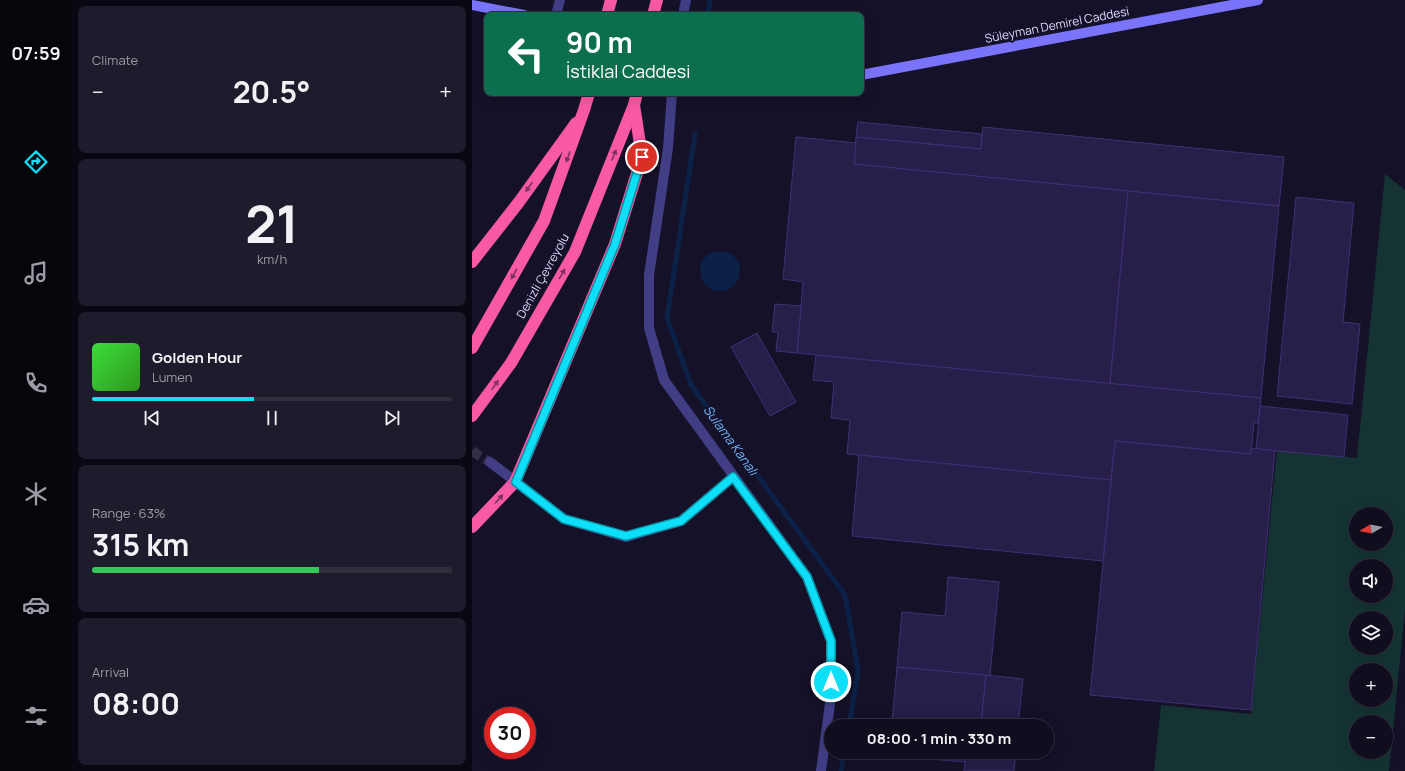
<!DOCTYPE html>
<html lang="en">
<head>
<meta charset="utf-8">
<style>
  :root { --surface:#100d1f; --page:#1e1b2c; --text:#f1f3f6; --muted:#9c9ca4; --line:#302d3d; --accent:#0ddff8 }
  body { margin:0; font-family:Manrope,sans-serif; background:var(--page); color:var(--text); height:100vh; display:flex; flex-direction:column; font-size:15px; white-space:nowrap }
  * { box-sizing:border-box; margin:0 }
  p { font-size:13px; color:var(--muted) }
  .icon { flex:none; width:22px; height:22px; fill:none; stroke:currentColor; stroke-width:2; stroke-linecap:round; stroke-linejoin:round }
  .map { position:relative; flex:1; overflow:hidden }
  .details { display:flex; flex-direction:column; gap:6px; padding:6px; background:#090711; width:400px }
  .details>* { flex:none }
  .hud { position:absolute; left:12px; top:12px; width:380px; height:84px; border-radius:8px; box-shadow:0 4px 16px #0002,0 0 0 1px var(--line); background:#0b6e4f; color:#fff; overflow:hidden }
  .needle { width:26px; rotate:260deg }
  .fabs { position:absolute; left:877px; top:507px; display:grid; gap:8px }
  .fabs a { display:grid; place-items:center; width:44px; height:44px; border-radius:50%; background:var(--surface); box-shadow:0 4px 16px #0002,0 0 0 1px var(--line); font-size:20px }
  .speed { position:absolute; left:12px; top:707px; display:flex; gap:8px; font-size:20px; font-weight:700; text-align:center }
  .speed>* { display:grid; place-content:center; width:52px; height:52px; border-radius:50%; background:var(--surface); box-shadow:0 4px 16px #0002,0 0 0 1px var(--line); line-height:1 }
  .speed .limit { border:6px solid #d22; background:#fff; color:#111 }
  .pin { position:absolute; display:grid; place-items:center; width:34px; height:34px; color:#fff; margin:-17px; border:2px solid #fff; border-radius:50%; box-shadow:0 1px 4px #0007 }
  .me { position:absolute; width:44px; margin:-22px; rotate:0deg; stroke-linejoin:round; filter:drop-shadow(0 0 3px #0008) }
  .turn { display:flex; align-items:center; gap:14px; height:84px; padding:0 16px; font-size:18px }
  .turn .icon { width:52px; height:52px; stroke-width:2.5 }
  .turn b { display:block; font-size:28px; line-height:34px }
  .big { font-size:30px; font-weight:700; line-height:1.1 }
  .details .card { flex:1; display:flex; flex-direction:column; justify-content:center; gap:6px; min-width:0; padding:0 14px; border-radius:8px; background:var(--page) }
  .details .dial { align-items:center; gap:0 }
  .dial b { font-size:52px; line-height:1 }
  .song { display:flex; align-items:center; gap:12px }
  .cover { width:48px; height:48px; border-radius:6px; background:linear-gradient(135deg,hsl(120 70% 55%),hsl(110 70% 35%)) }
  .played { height:4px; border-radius:2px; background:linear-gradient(90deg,var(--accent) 45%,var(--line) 45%) }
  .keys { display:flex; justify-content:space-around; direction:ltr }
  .heat { display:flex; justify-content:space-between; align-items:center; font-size:22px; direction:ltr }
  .charge { height:6px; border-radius:3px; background:linear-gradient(90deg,#34c759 63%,var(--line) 0) }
  .trip { position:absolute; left:352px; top:719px; width:230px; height:40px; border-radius:20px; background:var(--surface); box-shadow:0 4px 16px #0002,0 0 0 1px var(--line); font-weight:700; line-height:40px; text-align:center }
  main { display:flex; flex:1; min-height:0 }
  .tab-bar { display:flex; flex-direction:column; width:72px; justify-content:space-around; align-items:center; background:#06050c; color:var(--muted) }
  .tab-bar .icon { width:28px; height:28px }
  .tab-bar .on { color:var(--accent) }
  .tab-bar b { font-size:18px; color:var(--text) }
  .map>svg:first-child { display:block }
  .green { fill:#143332; fill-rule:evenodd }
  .water { fill:#0c2147 }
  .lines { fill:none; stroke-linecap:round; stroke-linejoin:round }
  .stream { stroke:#0c2147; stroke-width:5 }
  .building { fill:#271e49; stroke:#3f3175 }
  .street-tunnel { stroke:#332f49; stroke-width:10; stroke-dasharray:10 5; stroke-linecap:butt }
  .street { stroke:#413e86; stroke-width:10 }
  .secondary { stroke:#7974fb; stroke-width:10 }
  .highway { stroke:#fa59a5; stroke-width:12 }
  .oneway { fill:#7c3161 }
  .route-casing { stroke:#0891a1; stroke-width:10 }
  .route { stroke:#0ddff8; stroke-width:7 }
  .labels { text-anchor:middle; stroke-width:4; stroke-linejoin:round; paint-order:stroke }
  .street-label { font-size:12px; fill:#dfdafe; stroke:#151129 }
  .water-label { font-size:13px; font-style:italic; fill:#6cb7fb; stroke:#151129 }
</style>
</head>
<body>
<main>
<nav class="tab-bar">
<b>07:59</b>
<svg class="icon on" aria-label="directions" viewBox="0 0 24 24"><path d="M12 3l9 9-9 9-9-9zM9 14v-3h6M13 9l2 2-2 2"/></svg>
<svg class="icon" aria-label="music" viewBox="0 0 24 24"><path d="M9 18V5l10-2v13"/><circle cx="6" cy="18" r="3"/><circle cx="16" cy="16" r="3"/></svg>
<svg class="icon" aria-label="phone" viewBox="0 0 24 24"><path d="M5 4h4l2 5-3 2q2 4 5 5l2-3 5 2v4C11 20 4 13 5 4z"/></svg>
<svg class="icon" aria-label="climate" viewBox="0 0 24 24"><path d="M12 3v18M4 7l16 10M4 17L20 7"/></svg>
<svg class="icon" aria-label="car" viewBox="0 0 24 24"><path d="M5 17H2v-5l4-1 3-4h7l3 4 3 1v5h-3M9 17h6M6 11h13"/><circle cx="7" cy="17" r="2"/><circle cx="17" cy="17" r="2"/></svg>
<svg class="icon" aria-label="filters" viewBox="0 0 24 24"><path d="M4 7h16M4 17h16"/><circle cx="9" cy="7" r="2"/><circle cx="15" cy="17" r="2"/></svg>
</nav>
<section class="details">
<div class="card"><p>Climate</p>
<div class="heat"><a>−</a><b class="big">20.5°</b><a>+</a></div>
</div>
<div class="card dial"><b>21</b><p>km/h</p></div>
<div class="card">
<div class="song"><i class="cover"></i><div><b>Golden Hour</b><p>Lumen</p></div></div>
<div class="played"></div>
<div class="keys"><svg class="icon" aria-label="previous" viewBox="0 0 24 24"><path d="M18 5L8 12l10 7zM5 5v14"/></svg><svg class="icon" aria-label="pause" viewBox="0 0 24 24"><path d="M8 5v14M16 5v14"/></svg><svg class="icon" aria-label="next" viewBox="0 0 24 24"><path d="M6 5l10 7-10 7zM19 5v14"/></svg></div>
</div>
<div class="card"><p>Range · 63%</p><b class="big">315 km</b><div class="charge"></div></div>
<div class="card"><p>Arrival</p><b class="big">08:00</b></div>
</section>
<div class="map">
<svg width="933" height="771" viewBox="0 0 933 771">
  <rect width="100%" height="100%" fill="#151129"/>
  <path class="green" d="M 913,174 L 933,190 L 933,609 L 917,771 L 682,771 L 689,705 L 779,714 L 805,450 L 885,458 ZM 884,514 L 914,514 L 914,544 L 884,544 ZM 884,566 L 914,566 L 914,596 L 884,596 ZM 884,618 L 914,618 L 914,648 L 884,648 ZM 884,670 L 914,670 L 914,700 L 884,700 ZM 884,722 L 914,722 L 914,752 L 884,752 Z"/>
  <circle class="water" cx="248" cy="271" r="20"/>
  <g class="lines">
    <g class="stream">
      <path d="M 236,15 L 238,0"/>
      <path d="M 223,134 L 195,318 L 219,385 L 373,595 L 386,670 L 377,726"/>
      <path d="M 369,771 L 372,752"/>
    </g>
  </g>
  <g class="building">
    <path d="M 386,122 L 510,134 L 509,149 L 384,137 Z"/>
    <path d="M 511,127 L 812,157 L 807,206 L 382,164 L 384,137 L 509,149 Z"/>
    <path d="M 324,137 L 384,143 L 382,164 L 656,191 L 638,384 L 325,353 L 331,282 L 311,279 Z"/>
    <path d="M 656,191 L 807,206 L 789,398 L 638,384 Z"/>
    <path d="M 824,197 L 882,203 L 871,322 L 888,324 L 880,404 L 805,396 Z"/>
    <path d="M 303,304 L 329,306 L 325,353 L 304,351 L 306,332 L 300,332 Z"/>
    <path d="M 285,333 L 324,402 L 298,416 L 259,347 Z"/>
    <path d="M 344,355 L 789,398 L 787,423 L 782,423 L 779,454 L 643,441 L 639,480 L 375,454 L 378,420 L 359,418 L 362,382 L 341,380 Z"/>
    <path d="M 788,406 L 876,415 L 872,457 L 784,449 Z"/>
    <path d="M 643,441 L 779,454 L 780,448 L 803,451 L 779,710 L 618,695 Z"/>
    <path d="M 387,455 L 639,480 L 631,561 L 380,536 Z"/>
    <path d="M 476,577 L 527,582 L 518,676 L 425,667 L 430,612 L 473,616 Z"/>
    <path d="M 425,667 L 514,675 L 509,726 L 458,726 L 420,722 Z"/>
    <path d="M 514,675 L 551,679 L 546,726 L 509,726 Z"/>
    <path d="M 425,723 L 458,726 L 424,726 Z"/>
    <path d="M 457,752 L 494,752 L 493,762 L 457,759 Z"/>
    <path d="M 494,752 L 544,752 L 542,771 L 492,771 Z"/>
  </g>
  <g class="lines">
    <path class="street-tunnel" d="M 0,451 L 18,462"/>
    <g class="street">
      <path d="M 84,15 L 88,0"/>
      <path d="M 211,15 L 214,0"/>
      <path d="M 200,93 L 196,148 L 177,275 L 177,328 L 192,380 L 335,577 L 359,641 L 359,696 L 349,771"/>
      <path d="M 18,462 L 92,519 L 154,537 L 209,521 L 261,477"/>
    </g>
    <g class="secondary">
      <path d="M 0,5 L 52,15"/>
      <path d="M 389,75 L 786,0"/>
    </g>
    <g class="highway">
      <path d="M 135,15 L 139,0"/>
      <path d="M 181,15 L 185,0"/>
      <path d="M 0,262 L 47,202 L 104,123"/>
      <path d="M 0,348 L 72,221 L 112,110 L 117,93"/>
      <path d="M 0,416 L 39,363 L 103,252 L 162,105 L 165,93"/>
      <path d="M 0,527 L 43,482 L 143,244 L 170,157 L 162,105"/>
    </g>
  </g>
  <defs><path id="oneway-solid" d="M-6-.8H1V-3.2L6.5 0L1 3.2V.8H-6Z"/></defs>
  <g class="oneway">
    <use href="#oneway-solid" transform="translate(142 155) rotate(-68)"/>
    <use href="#oneway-solid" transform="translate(96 157) rotate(110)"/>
    <use href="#oneway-solid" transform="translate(57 187) rotate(126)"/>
    <use href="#oneway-solid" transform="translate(42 274) rotate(119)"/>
    <use href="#oneway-solid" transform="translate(90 274) rotate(-60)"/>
    <use href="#oneway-solid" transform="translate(23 385) rotate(-54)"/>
    <use href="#oneway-solid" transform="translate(27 499) rotate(-48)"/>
  </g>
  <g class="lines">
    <defs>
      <path id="route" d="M 170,157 L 143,244 L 44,482 L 92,519 L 154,536 L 209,521 L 261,477 L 335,577 L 359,641 L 359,682"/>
    </defs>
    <use href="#route" class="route-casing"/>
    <use href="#route" class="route"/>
  </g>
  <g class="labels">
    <g class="street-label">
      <text transform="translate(585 25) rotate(-11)" y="4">Süleyman Demirel Caddesi</text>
      <text transform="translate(71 276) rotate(-61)" y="4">Denizli Çevreyolu</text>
    </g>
    <g class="water-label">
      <text transform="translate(259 440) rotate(54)" y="5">Sulama Kanalı</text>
    </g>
  </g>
</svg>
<div class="fabs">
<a><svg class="needle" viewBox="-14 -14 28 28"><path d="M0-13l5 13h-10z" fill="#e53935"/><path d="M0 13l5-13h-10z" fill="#9c9ca4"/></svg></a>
<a><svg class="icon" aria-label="sound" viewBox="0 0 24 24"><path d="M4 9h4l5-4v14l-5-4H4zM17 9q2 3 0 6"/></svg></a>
<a><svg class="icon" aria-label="layers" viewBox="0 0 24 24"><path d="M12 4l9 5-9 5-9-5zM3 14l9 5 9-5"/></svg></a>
<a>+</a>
<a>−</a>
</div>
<div class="speed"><div class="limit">30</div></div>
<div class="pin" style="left:170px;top:157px;background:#d93025"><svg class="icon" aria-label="arrive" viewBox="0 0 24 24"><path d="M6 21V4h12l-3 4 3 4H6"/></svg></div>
<svg class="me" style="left:359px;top:682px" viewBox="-20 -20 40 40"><circle r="17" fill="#0ddff8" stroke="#fff" stroke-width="3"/><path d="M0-11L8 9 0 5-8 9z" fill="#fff"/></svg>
<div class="trip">08:00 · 1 min · 330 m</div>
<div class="hud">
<div class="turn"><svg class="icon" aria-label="left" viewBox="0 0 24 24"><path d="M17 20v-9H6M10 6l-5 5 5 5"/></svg><div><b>90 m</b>İstiklal Caddesi</div></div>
</div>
</div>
</main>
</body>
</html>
